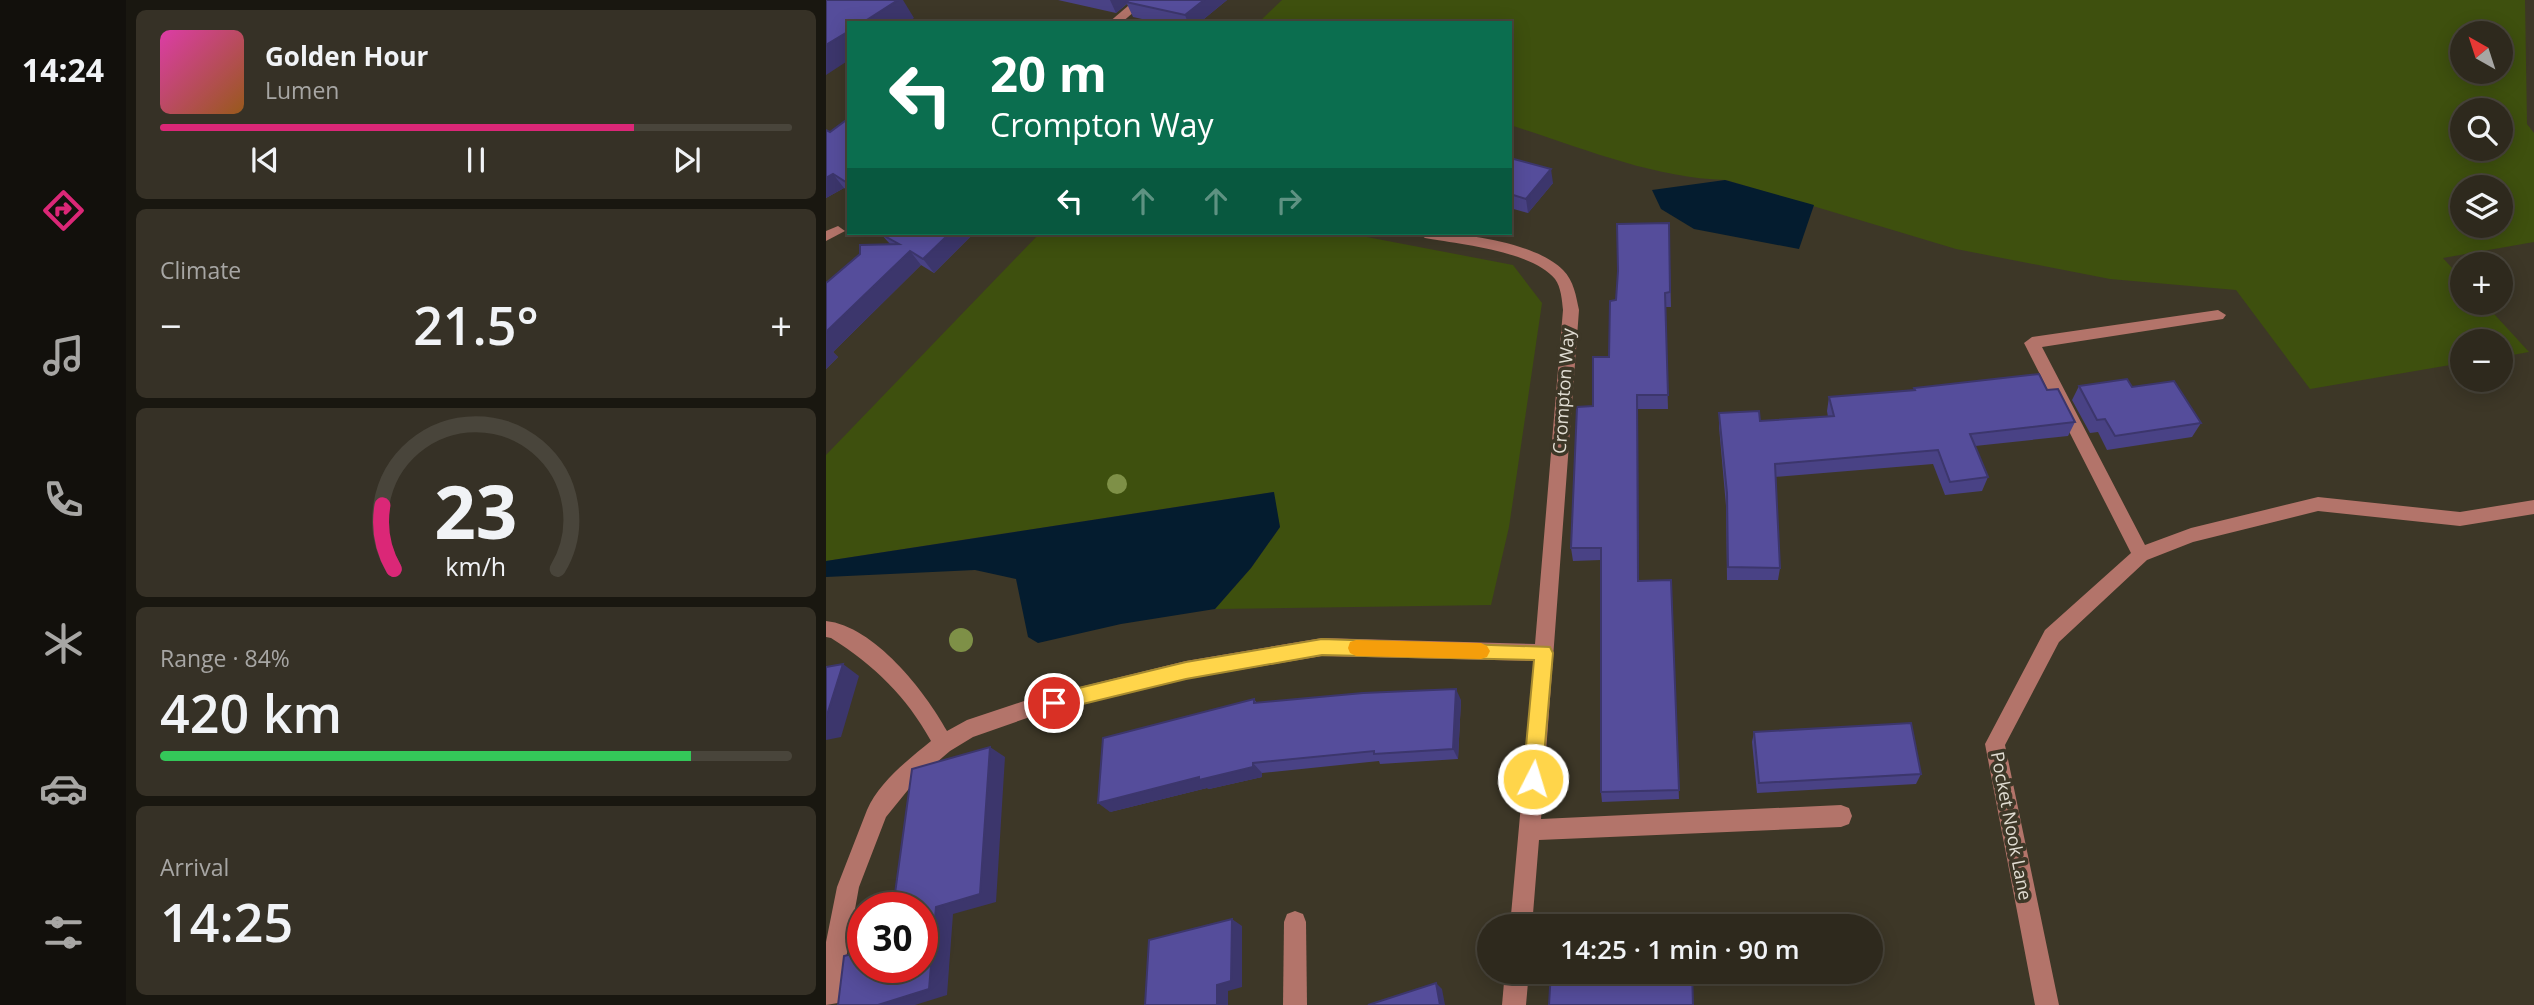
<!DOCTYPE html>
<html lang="en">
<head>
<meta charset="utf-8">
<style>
  :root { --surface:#2e291d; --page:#363126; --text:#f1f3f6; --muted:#a7a6a4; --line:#49453b; --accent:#db2777 }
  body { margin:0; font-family:"Open Sans",sans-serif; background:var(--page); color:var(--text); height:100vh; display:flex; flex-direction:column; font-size:26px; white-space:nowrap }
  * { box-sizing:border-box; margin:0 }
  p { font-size:23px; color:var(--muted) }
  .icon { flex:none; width:38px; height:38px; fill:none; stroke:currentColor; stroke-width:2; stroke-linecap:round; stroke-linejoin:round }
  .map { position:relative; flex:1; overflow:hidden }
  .panel { display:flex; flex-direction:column; gap:10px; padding:10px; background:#191710; width:700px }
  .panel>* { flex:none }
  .banner { position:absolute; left:21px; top:21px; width:665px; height:214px; border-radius:0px; box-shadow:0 4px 18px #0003,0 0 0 2px var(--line); background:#0b6e4f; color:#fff; overflow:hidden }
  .needle { width:46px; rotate:321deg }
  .controls { position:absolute; left:1624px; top:21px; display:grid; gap:14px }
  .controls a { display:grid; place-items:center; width:63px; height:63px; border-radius:50%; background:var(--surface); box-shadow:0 4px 18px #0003,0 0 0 2px var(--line); font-size:35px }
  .speed { position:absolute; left:21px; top:892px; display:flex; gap:14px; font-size:35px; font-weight:700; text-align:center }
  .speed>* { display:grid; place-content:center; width:91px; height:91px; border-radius:50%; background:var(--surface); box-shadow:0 4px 18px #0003,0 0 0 2px var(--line); line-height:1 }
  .speed .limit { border:10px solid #d22; background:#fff; color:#111 }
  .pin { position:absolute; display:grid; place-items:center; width:60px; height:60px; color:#fff; margin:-30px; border:4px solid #fff; border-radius:50%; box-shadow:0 2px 7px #0007 }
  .me { position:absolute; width:77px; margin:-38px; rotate:5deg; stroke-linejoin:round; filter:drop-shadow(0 0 5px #0008) }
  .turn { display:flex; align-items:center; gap:24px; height:147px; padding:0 28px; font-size:32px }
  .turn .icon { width:91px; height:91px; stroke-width:2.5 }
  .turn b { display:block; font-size:49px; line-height:60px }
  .lanes { display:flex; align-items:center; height:66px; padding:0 28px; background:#0003; justify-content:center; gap:35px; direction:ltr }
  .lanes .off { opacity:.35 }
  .big { font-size:52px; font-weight:600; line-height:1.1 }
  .panel .tile { flex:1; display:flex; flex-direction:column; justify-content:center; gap:10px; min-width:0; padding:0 24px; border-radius:10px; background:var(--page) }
  .panel .dial { align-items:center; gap:0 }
  .dial svg { height:182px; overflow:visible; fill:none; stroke:var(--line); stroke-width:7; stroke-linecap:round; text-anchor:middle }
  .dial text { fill:var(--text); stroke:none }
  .song { display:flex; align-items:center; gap:21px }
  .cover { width:84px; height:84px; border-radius:10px; background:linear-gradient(135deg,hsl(320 70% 55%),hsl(30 70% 35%)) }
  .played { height:7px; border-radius:4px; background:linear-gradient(90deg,var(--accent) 75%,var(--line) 75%) }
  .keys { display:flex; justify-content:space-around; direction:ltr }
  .heat { display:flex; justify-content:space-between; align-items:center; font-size:38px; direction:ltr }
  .charge { height:10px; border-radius:5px; background:linear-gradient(90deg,#34c759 84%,var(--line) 0) }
  .trip { position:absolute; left:651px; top:914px; width:406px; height:70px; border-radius:35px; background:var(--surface); box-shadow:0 4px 18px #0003,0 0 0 2px var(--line); font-weight:600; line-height:70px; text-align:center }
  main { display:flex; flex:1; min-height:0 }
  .menu { display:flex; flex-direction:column; width:126px; justify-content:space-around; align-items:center; background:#12100c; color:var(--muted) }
  .menu .icon { width:49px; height:49px }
  .menu .on { color:var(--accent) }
  .menu b { font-size:32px; color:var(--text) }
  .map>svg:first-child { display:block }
  .green { fill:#3e500e; fill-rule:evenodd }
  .water { fill:#041c2f }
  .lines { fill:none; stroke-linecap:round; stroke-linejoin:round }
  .minor { fill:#b3746a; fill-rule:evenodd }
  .tree { fill:#7e9047 }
  .wall { fill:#494285 }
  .shaded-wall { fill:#3c366c }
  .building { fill:#554d9b; stroke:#3c366c; stroke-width:2 }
  .route { fill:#ffd54a; stroke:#a68a30; stroke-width:2 }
  .slow { fill:#f59e0b }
  .labels { text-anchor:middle; stroke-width:7; stroke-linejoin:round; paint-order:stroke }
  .street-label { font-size:18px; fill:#e1ddd3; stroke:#3d3727 }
</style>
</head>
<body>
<main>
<nav class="menu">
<b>14:24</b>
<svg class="icon on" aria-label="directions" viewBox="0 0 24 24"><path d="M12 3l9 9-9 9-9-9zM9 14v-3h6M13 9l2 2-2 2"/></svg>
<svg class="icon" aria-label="music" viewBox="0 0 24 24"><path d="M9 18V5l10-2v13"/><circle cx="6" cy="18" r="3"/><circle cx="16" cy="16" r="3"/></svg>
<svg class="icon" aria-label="phone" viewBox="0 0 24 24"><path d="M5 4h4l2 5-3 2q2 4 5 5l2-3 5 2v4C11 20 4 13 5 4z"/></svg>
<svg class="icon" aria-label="climate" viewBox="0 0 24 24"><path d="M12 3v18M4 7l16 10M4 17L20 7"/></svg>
<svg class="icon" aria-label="car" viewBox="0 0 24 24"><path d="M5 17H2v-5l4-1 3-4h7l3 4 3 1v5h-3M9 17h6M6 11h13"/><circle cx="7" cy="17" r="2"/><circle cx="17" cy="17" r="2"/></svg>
<svg class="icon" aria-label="filters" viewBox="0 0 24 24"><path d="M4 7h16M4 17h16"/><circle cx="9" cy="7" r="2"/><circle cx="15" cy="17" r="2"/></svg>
</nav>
<section class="panel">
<div class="tile">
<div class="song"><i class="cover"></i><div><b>Golden Hour</b><p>Lumen</p></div></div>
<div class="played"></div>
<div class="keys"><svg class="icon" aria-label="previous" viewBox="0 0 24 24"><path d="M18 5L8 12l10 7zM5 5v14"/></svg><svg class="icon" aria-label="pause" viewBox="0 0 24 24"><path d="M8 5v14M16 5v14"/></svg><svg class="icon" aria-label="next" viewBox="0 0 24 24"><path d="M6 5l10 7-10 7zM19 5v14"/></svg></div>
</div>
<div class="tile"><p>Climate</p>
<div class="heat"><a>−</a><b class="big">21.5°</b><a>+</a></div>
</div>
<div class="tile dial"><svg viewBox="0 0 100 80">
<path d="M14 69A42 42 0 1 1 86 69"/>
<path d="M14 69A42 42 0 0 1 9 41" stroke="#db2777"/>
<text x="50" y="56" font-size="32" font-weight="700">23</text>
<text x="50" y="72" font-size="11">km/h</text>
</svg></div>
<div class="tile"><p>Range · 84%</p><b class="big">420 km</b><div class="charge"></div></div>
<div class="tile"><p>Arrival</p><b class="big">14:25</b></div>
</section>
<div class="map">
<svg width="1708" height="1005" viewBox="0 0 1708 1005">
  <rect width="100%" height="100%" fill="#3d3727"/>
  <g class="green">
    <path d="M 456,0 L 1699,0 L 1701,124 L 1708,133 L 1708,242 L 1617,258 L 1636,279 L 1636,303 L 1658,303 L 1703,352 L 1675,357 L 1675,341 L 1636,341 L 1636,363 L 1484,389 L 1410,290 L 1284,279 L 1130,249 L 900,180 C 826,178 754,147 684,125 L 684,23 L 432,23 ZM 1636,33 L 1675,33 L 1675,72 L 1636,72 ZM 1636,110 L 1675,110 L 1675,149 L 1636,149 ZM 1636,187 L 1675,187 L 1675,226 L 1636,226 Z"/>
    <path d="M 214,233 L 520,233 L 687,265 L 716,303 L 683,527 L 665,605 L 389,609 L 425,568 L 454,527 L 447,492 L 0,561 L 0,455 Z"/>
  </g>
  <g class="water">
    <path d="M 899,180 L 988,205 L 973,249 L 868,229 L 835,209 L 826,190 Z"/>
    <path d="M 448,492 L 454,527 L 425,568 L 389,609 L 295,624 L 212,643 L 202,637 L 190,579 L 149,570 L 0,577 L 0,561 Z"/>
  </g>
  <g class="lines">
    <g class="minor">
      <path d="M 309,0 L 322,0 L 295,23 L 282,23 Z"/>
      <path d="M 12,226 L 19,231 L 0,241 L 0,231 Z"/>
      <path d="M 592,233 C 629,231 710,242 737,270 C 748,281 750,296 753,310 L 715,819 L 1015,805 L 1023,808 L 1026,816 L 1023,824 L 1015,827 L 713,840 L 706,926 L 684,926 L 708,661 L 496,656 L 360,679 L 201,718 L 147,737 L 124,751 L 90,780 L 60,817 L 33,887 L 12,1003 L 0,1005 L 0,942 L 11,887 L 41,810 C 53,782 82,760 105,741 C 80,696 49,666 5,638 L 0,637 L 0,621 C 48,626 99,691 121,731 L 141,720 L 201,700 L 360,661 L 496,638 L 709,644 L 737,310 C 736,300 735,287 729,279 C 706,251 633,244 599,238 Z"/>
      <path d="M 1392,310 L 1400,315 L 1397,319 L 1216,347 L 1319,545 L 1365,528 L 1492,497 L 1634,512 L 1708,500 L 1708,514 L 1634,526 L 1492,511 L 1367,542 L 1321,560 L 1233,642 L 1179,745 L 1233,1005 L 1209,1005 L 1159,744 L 1219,630 L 1305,553 L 1198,343 L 1206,337 Z"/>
      <path d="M 469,911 L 477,914 L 480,922 L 481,1005 L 457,1005 L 458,922 L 461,914 Z"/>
      <path d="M 679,971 L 703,971 L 700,1005 L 676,1005 Z"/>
    </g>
  </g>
  <g class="tree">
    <circle cx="291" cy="484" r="10"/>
    <circle cx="135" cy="640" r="12"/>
  </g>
  <g class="wall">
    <path d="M 232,0 L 401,0 L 373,23 L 334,23 L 307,17 L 301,4 L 290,13 Z"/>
    <path d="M 23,118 L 23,191 L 18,188 L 0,198 L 0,130 L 4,132 Z"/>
    <path d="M 684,158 L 727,183 L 702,213 L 684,208 Z"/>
    <path d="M 843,223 L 845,307 L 839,307 L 842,409 L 812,409 L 812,581 L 845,580 L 853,799 L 776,802 L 775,792 L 775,560 L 747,561 L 745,548 L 767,406 L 783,357 L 790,300 Z"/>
    <path d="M 148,233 L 108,273 L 95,265 L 7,352 L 12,357 L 0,369 L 0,283 L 64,244 L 55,234 Z"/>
    <path d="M 1253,386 L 1306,387 L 1375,423 L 1366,437 L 1281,450 L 1272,432 L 1264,433 L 1246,400 Z"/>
    <path d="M 1088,388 L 1221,390 L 1249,422 L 1242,436 L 1149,446 L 1162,477 L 1156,491 L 1119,495 L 1107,464 L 949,477 L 954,568 L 952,580 L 901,580 L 900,506 L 893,427 L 893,413 L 934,421 L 1002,417 L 1001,411 L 1003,397 L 1088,390 Z"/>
    <path d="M 428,699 L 431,703 L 635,700 L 632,759 L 554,764 L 553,761 L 436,773 L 436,777 L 383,789 L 381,788 L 284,812 Z"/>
    <path d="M 928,732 L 1095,774 L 1090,784 L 931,793 L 926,742 Z"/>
  </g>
  <g class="shaded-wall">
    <path d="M 72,0 L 77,0 L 88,18 L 81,23 L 36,23 Z"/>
    <path d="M 284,0 L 305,0 L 290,13 Z"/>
    <path d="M 378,0 L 401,0 L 373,23 L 362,23 L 359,15 Z"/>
    <path d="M 23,31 L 23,60 L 0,75 L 0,45 Z"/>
    <path d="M 725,169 L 727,183 L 702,213 L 700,199 Z"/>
    <path d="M 7,174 L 18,188 L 0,198 L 0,178 Z"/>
    <path d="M 124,233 L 148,233 L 108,273 L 97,259 Z"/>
    <path d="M 84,251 L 95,265 L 7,352 L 12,357 L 0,369 L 0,332 Z"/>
    <path d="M 811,395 L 812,409 L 813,593 L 812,581 Z"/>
    <path d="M 17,664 L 33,676 L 15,737 L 0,740 L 0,718 Z"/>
    <path d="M 630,689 L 635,700 L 632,759 L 627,749 Z"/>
    <path d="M 164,747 L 179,757 L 170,902 L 127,914 L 121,995 L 89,1005 L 52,1005 L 110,907 Z"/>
    <path d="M 427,763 L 436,773 L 436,777 L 383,789 L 381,788 L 284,812 L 272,803 Z"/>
    <path d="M 406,919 L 416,926 L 416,987 L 402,991 L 402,1005 L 391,1005 L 391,985 Z"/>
    <path d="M 610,983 L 616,989 L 619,1005 L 614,1005 Z"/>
  </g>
  <g class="building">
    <path d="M 0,0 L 72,0 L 36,23 L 23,23 L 23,31 L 0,45 Z"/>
    <path d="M 303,0 L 378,0 L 359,15 L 300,2 Z"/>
    <path d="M 23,118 L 23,184 L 7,174 L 0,178 L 0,130 L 4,132 Z"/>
    <path d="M 684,158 L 725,169 L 700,199 L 684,194 Z"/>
    <path d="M 843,223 L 844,292 L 839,293 L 842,395 L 811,395 L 812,581 L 845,580 L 853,790 L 775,792 L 775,548 L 745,548 L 751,407 L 767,406 L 767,357 L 783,357 L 784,301 L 790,300 L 792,271 L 791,224 Z"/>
    <path d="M 56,233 L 124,233 L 97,259 L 84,251 L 0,332 L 0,283 L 34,254 L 34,245 L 73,244 L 55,234 Z"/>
    <path d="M 1213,374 L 1221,390 L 1232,389 L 1249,422 L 1144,434 L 1162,477 L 1124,482 L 1112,450 L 949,464 L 954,568 L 902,567 L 901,493 L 893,413 L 933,411 L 934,421 L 1008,416 L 1003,397 L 1089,390 L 1088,388 Z"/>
    <path d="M 1301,379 L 1306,387 L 1348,381 L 1375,423 L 1289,436 L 1279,419 L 1271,420 L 1253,386 Z"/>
    <path d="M 17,664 L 0,718 L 0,667 Z"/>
    <path d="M 630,689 L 627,749 L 548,754 L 548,751 L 427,763 L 427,767 L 373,780 L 373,777 L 272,803 L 277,738 L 428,699 L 428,703 L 537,693 Z"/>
    <path d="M 1085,723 L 1095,774 L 933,783 L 928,732 Z"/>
    <path d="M 164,747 L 154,894 L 110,907 L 103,989 L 52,1005 L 12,1005 L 18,956 L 37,951 L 37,968 L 96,968 L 96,908 L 67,908 L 86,769 Z"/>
    <path d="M 406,919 L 405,981 L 391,985 L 391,1005 L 319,1005 L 323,940 Z"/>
    <path d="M 725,971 L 866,971 L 867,1005 L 723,1005 Z"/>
    <path d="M 610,983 L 614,1005 L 542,1005 Z"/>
  </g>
  <path class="route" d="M 496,639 L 724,647 L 727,653 L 716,779 L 714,786 L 707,788 L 700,786 L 697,779 L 708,660 L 496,655 L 360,679 L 228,711 L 221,709 L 219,703 L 221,697 L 228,694 L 360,662 Z"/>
  <path class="slow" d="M 530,640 L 655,643 L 661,646 L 664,651 L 661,657 L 655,659 L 530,656 L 524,653 L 522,648 L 524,642 Z"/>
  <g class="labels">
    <g class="street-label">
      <text transform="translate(738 391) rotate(-86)" y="6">Crompton Way</text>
      <text transform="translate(1185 826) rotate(79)" y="6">Pocket Nook Lane</text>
    </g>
  </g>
</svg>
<div class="controls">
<a><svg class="needle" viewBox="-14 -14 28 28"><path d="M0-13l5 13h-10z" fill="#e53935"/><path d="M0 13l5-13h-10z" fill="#a7a6a4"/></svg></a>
<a><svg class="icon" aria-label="search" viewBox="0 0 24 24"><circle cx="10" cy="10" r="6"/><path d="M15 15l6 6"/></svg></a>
<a><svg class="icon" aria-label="layers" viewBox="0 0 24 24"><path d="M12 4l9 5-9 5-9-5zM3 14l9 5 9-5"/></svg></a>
<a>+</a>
<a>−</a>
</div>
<div class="speed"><div class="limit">30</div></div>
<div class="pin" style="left:228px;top:703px;background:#d93025"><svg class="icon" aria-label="arrive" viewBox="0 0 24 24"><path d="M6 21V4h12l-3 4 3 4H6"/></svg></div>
<svg class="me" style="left:707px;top:779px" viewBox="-20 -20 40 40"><circle r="17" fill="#ffd54a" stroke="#fff" stroke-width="3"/><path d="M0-11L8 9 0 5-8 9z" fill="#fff"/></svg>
<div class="trip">14:25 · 1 min · 90 m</div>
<div class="banner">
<div class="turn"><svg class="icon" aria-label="left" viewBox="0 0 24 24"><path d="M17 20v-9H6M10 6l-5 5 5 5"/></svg><div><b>20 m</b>Crompton Way</div></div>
<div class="lanes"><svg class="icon" aria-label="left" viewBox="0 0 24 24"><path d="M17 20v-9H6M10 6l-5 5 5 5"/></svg><svg class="icon off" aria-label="ahead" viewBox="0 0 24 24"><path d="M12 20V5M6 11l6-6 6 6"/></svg><svg class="icon off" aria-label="ahead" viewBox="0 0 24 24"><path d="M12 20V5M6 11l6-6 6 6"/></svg><svg class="icon off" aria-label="right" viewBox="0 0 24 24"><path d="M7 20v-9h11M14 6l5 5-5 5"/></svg></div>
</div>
</div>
</main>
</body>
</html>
